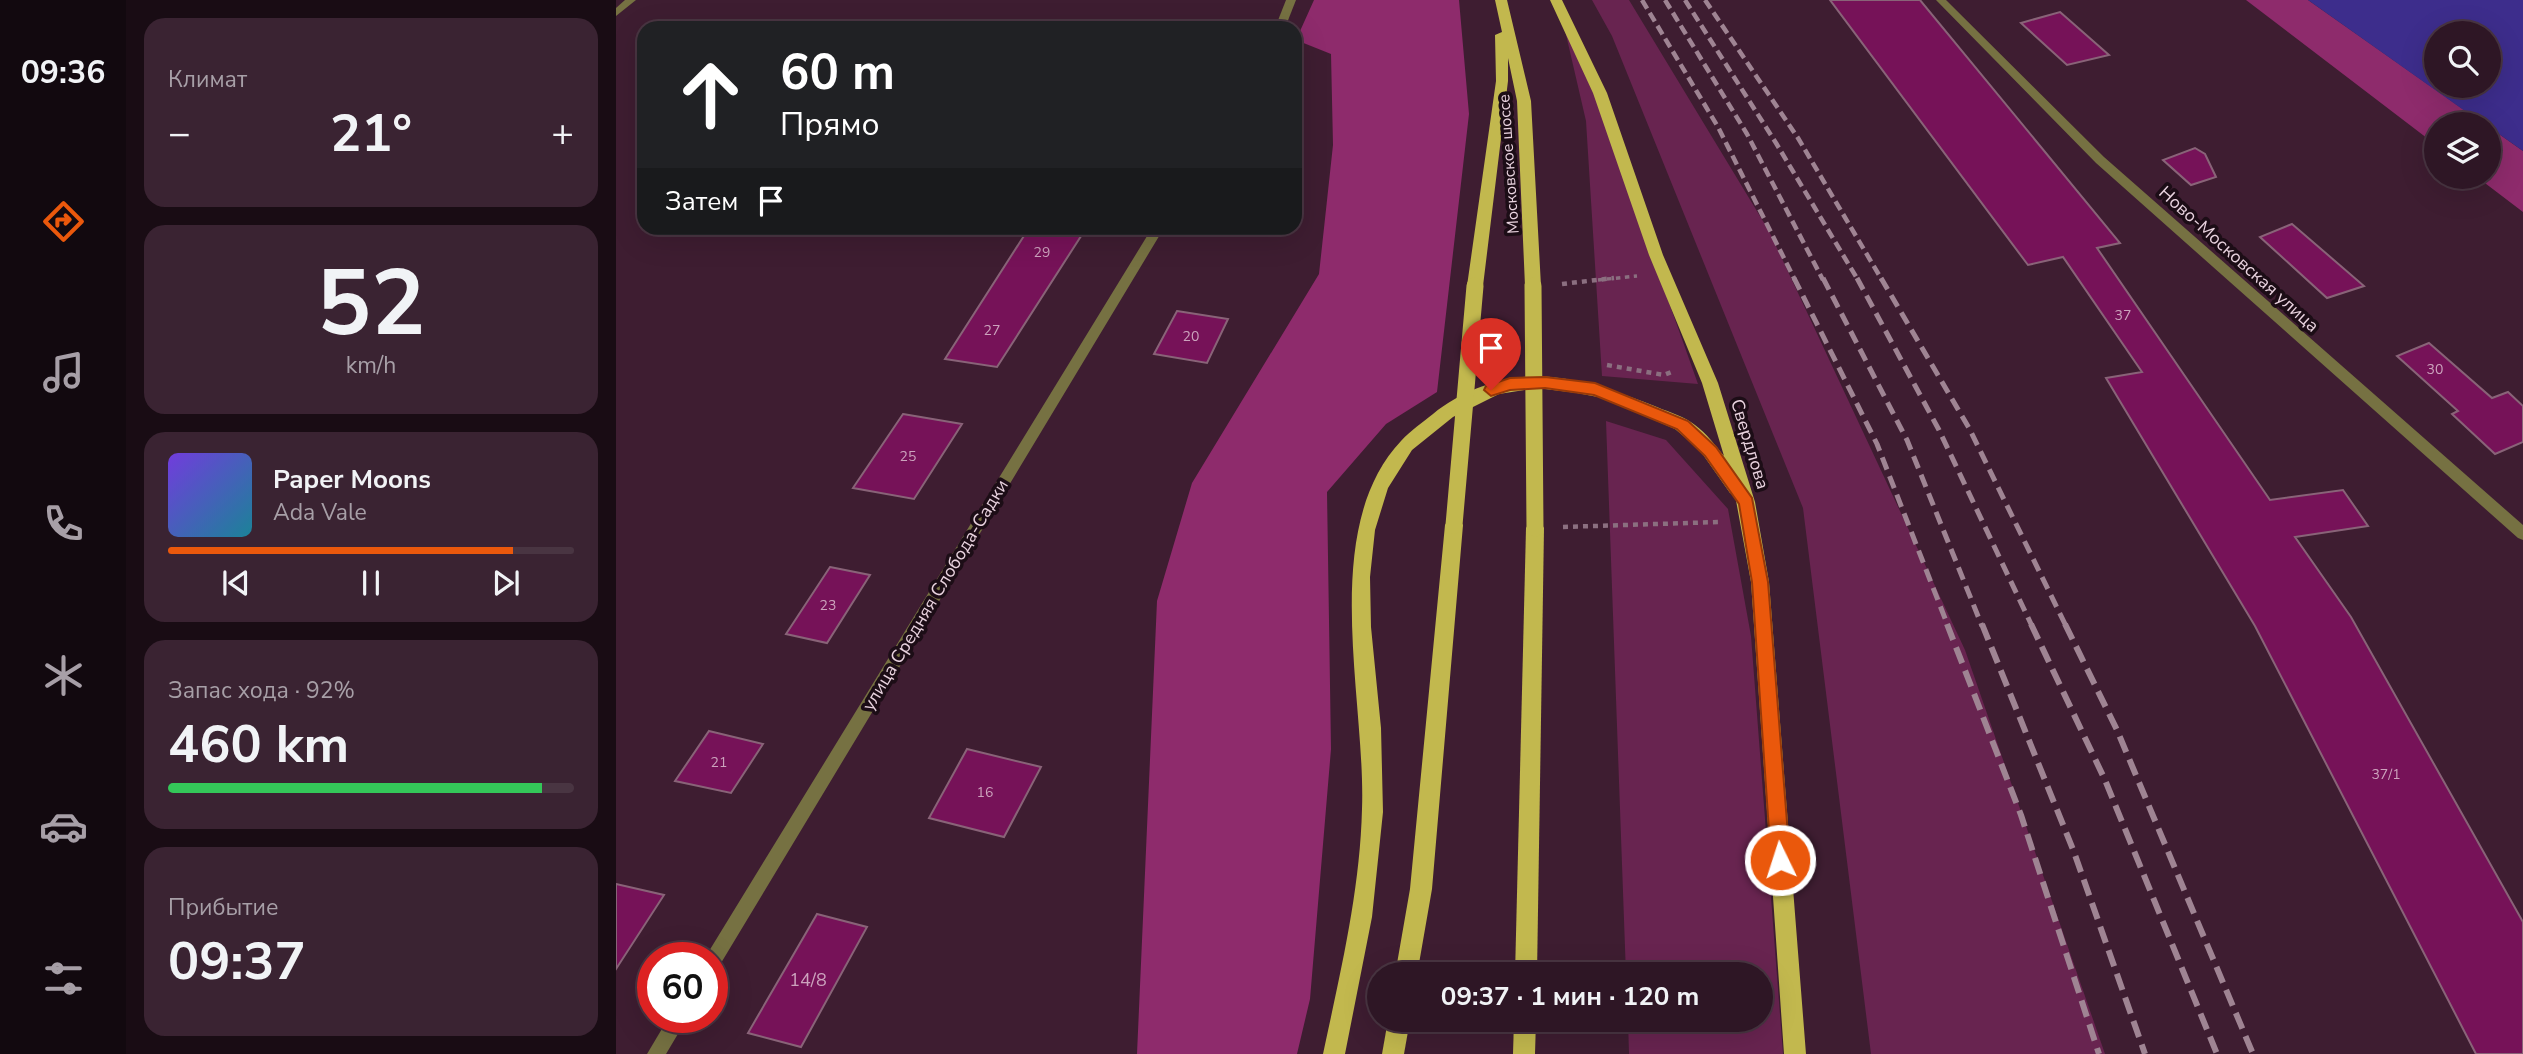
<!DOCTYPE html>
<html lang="ru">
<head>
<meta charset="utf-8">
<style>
  :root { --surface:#2e1625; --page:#3a2332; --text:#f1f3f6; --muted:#a79fa7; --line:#493542; --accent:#ea580c }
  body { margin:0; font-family:"Nunito Sans",sans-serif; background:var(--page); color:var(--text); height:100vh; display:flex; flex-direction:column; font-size:26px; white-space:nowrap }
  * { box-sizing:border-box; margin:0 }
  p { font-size:23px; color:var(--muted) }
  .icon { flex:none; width:38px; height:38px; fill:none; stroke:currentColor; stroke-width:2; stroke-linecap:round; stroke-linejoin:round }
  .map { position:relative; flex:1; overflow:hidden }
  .drawer { display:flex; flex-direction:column; gap:18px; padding:18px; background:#190c14; width:490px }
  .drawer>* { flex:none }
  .top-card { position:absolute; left:21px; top:21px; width:665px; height:214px; border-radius:21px; box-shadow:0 7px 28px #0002,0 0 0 2px var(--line); background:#202124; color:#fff; overflow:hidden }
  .buttons { position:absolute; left:1808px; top:21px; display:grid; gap:14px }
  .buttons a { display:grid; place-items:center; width:77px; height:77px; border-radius:50%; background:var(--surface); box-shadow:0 7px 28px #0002,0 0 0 2px var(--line); font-size:35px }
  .speed { position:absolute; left:21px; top:942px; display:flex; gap:14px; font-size:35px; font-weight:700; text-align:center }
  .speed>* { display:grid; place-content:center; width:91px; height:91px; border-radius:50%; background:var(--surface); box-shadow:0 7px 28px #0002,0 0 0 2px var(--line); line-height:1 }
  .speed .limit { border:10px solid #d22; background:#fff; color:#111 }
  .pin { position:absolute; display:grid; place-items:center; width:60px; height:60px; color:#fff; margin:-72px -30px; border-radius:50% 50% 50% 0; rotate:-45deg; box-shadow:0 0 7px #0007 }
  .pin .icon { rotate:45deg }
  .me { position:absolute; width:77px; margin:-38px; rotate:356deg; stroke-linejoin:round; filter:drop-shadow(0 0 5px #0008) }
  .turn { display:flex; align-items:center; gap:24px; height:147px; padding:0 28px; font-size:32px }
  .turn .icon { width:91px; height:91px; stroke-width:2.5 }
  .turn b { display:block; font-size:49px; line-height:60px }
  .then { display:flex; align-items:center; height:66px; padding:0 28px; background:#0003; gap:14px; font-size:26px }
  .big { font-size:52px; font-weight:700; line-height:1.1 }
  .drawer .card { flex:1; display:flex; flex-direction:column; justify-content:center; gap:10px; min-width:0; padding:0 24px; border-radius:21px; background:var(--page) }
  .drawer .dial { align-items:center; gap:0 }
  .dial b { font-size:91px; line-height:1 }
  .song { display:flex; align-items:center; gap:21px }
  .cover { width:84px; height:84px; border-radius:10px; background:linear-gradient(135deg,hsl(260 70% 55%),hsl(190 70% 35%)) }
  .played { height:7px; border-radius:4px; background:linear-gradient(90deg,var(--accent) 85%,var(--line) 85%) }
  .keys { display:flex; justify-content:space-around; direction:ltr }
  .heat { display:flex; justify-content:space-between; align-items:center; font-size:38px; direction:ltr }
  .charge { height:10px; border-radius:5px; background:linear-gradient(90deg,#34c759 92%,var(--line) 0) }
  .trip { position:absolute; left:751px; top:962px; width:406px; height:70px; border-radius:35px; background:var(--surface); box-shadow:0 7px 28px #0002,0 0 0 2px var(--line); font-weight:700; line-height:70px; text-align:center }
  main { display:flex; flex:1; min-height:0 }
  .dock { display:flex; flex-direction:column; width:126px; justify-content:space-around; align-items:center; background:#12090f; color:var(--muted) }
  .dock .icon { width:49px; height:49px }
  .dock .selected { color:var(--accent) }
  .dock b { font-size:32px; color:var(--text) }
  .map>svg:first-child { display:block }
  .green { fill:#682450 }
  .forest { fill:#8e2b6c }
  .water { fill:#3d2d8c; fill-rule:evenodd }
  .building { fill:#761258; stroke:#896378; stroke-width:2 }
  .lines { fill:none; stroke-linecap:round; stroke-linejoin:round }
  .path-far1 { stroke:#8b6f80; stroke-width:3.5; stroke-dasharray:4.5 4.5; stroke-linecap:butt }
  .path { stroke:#8b6f80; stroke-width:4.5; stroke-dasharray:5 5; stroke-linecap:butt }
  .minor { fill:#767142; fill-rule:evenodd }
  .tertiary { fill:#767142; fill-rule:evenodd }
  .primary { fill:#c2b84e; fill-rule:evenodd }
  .rail-far2 { stroke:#9f8493; stroke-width:4.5; stroke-dasharray:10 5; stroke-linecap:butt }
  .rail-far1 { stroke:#9f8493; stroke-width:5; stroke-dasharray:13 7; stroke-linecap:butt }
  .rail { stroke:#9f8493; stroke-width:6; stroke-dasharray:17 8; stroke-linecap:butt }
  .primary-bridge { stroke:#c2b84e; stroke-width:17 }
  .route { fill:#ea580c; stroke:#983908; stroke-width:2 }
  .labels { text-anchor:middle; stroke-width:7; stroke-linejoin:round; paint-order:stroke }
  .number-label { font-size:14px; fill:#cca3bd }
  .far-street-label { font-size:16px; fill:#e9d3df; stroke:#1c0d16 }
  .street-label { font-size:18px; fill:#e9d3df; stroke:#1c0d16 }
  .near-number-label { font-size:18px; fill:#cca3bd }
</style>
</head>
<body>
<main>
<nav class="dock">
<b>09:36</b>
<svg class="icon selected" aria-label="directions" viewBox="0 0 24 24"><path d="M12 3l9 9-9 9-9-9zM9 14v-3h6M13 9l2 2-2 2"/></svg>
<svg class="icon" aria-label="music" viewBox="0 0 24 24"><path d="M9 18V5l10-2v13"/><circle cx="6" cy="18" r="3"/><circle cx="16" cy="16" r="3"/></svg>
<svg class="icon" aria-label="phone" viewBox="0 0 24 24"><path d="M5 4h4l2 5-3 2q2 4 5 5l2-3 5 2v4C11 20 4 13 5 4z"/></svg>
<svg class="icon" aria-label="climate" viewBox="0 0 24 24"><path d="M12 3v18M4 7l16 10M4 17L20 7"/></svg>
<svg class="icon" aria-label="car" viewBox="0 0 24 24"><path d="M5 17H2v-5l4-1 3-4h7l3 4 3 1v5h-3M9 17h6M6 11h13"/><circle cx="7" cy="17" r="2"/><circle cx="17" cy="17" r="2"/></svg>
<svg class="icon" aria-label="filters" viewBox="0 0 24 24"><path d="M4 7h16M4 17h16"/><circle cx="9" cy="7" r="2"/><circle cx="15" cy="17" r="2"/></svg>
</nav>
<section class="drawer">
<div class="card"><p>Климат</p>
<div class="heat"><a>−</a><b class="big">21°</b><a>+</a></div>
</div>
<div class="card dial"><b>52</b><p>km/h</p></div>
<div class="card">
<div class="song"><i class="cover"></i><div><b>Paper Moons</b><p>Ada Vale</p></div></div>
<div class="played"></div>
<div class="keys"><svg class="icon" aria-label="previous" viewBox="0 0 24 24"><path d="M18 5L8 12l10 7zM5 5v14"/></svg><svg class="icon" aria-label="pause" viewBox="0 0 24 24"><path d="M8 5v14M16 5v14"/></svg><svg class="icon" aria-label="next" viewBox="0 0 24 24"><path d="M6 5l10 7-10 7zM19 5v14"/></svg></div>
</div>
<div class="card"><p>Запас хода · 92%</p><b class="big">460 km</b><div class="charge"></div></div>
<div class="card"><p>Прибытие</p><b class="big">09:37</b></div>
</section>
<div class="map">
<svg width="1907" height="1054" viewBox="0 0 1907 1054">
  <rect width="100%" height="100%" fill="#3e1d31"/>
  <g class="green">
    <path d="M 942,0 L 945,0 L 1082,384 L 986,376 L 970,121 Z"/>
    <path d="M 976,0 L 1013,0 L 1153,231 L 1349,650 L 1489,1054 L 1255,1054 L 1187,508 L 996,36 Z"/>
    <path d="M 990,421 L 1050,440 L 1112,509 L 1135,636 L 1167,1054 L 1013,1054 L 1012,1020 L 1144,1020 L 1144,975 L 1010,975 Z"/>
  </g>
  <g class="forest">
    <path d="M 698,0 L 843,0 L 853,114 L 821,392 L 770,424 L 711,492 L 715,749 L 694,999 L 681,1054 L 521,1054 L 541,601 L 576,483 L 703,274 L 717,145 L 715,54 L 680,40 Z"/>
    <path d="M 1630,0 L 1692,0 L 1868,124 L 1820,124 L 1820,145 Z"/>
    <path d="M 1873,127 L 1907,151 L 1907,212 L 1861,177 L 1872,177 Z"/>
  </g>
  <path class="water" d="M 1692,0 L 1907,0 L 1907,151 L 1873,127 L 1872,124 L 1863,121 ZM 1820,33 L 1872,33 L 1872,86 L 1820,86 Z"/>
  <g class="building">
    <path d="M 1214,0 L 1304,0 L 1504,243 L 1481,248 L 1654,500 L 1727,490 L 1752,526 L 1679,537 L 1735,617 L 1907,922 L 1907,1054 L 1860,1054 L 1639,626 L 1490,378 L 1526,372 L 1447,257 L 1412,265 Z"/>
    <path d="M 1444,12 L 1493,55 L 1451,65 L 1405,23 Z"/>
    <path d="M 1579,148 L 1589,154 L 1600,177 L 1575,185 L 1547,160 Z"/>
    <path d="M 1676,224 L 1748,286 L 1711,298 L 1644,237 Z"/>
    <path d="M 413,228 L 467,233 L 381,367 L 329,359 Z"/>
    <path d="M 561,311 L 612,319 L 591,363 L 538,354 Z"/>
    <path d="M 1813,343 L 1876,398 L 1892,392 L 1907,406 L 1907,442 L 1879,454 L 1836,414 L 1842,411 L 1781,356 Z"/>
    <path d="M 287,414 L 346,424 L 298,499 L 237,488 Z"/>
    <path d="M 214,567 L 254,575 L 211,643 L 170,634 Z"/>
    <path d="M 93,731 L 147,744 L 115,793 L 59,781 Z"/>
    <path d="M 351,749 L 425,767 L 388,837 L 313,818 Z"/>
    <path d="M 0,884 L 48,895 L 0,969 Z"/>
    <path d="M 201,914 L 251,927 L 185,1047 L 132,1033 Z"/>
  </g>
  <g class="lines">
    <path class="path-far1" d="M 982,280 L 1021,276"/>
    <g class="path">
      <path d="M 946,284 L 998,278"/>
      <path d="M 991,365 L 1048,375 L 1058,371"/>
      <path d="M 947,527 L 1103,522"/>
    </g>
    <g class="minor">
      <path d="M 9,0 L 20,0 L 0,16 L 0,8 Z"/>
      <path d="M 1320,0 L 1330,0 L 1488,157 L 1907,525 L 1907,540 L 1902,538 L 1480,163 Z"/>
    </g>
    <g class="tertiary">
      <path d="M 670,0 L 680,0 L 669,28 L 659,28 Z"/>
      <path d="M 536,228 L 548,228 L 102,968 L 96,971 L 96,957 L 90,956 Z"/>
      <path d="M 53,1017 L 72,1017 L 50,1054 L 31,1054 Z"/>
    </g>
    <g class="primary">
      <path d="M 879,0 L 891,0 L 915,101 L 925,286 L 917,291 L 909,286 L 901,101 L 892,58 L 892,81 L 867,286 L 859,291 L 851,286 L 880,81 L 879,35 L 886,32 Z"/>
      <path d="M 934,0 L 946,0 L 991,93 L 1047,255 L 1102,383 L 1139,502 L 1153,582 L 1190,1054 L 1168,1054 L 1135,582 L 1119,495 L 1114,493 L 1083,449 L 1059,429 L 987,398 L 961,393 L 921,388 L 883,394 L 837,417 L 796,450 L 772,488 L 759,530 L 754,577 L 755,627 L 765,728 L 767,812 L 756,917 L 729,1054 L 707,1054 C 724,974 744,892 746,809 C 750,699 702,529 785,441 C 794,431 807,422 817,414 C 849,388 894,373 935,377 C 974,381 1005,393 1041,407 C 1055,413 1068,416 1079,425 C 1091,434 1099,445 1108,456 L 1086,383 L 1033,255 L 977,93 Z"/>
      <path d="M 838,518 L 844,520 L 847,525 L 816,889 L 801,975 L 779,975 L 794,889 L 829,525 L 832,520 Z"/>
      <path d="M 919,521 L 925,523 L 928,528 L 921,975 L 899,975 L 910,528 L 913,523 Z"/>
      <path d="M 772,1020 L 794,1020 L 788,1054 L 766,1054 Z"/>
      <path d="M 898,1020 L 920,1020 L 919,1054 L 897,1054 Z"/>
    </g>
    <g class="rail-far2">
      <path d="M 1026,0 L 1102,127 L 1179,280"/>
      <path d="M 1049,0 L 1131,134 L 1207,280"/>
      <path d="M 1069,0 L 1160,143 L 1242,280"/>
      <path d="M 1089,0 L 1182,138 L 1266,280"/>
    </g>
    <g class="rail-far1">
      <path d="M 1178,278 L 1261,444 L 1332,626"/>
      <path d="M 1207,278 L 1291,440 L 1366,626"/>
      <path d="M 1241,278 L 1323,430 L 1416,626"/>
      <path d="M 1265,278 L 1353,428 L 1450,626"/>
    </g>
    <g class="rail">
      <path d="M 1331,624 L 1405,815 L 1483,1054"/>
      <path d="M 1366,624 L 1458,852 L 1529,1054"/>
      <path d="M 1415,624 L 1489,780 L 1601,1054"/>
      <path d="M 1449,624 L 1501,730 L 1637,1054"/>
    </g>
    <g class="primary-bridge">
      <path d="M 917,286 L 919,528"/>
      <path d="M 838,525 L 859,286"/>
    </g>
  </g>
  <path class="route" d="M 929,377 L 979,383 L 1072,421 L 1100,447 L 1136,498 L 1152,582 L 1174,860 L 1171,867 L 1164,869 L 1158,867 L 1155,860 L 1136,582 L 1123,504 L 1089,456 L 1061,429 L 978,395 L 929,388 L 894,390 L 875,396 L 868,390 L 870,386 L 894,378 Z"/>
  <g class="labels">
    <g class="number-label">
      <text x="426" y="257">29</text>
      <text x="1507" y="320">37</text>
      <text x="376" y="335">27</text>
      <text x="575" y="341">20</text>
      <text x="1819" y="374">30</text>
      <text x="292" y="461">25</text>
      <text x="212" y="610">23</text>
      <text x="103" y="767">21</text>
      <text x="1770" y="779">37/1</text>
      <text x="369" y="797">16</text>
    </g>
    <g class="far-street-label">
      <text transform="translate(892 164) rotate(-94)" y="6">Московское шоссе</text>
    </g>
    <g class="street-label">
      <text transform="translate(1623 259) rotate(42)" y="6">Ново-Московская улица</text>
      <text transform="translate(1134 444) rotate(73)" y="6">Свердлова</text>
      <text transform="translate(319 595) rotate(-59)" y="6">улица Средняя Слобода-Садки</text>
    </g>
    <g class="near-number-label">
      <text x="192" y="986">14/8</text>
    </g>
  </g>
</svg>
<div class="buttons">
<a><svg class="icon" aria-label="search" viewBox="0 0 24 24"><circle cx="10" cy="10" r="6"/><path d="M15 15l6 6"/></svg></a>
<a><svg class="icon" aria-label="layers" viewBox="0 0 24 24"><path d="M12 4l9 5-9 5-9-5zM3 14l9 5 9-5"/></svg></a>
</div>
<div class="speed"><div class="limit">60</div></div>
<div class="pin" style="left:875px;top:390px;background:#d93025"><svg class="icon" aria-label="arrive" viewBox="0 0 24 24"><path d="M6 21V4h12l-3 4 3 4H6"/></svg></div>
<svg class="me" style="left:1164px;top:860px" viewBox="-20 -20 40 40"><circle r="17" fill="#ea580c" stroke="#fff" stroke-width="3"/><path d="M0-11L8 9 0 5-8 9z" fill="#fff"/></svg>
<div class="trip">09:37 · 1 мин · 120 m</div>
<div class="top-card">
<div class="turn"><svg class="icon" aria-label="ahead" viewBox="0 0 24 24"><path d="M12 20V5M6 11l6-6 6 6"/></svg><div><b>60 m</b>Прямо</div></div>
<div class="then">Затем<svg class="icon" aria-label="arrive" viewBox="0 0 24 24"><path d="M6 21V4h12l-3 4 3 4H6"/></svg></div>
</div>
</div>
</main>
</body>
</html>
